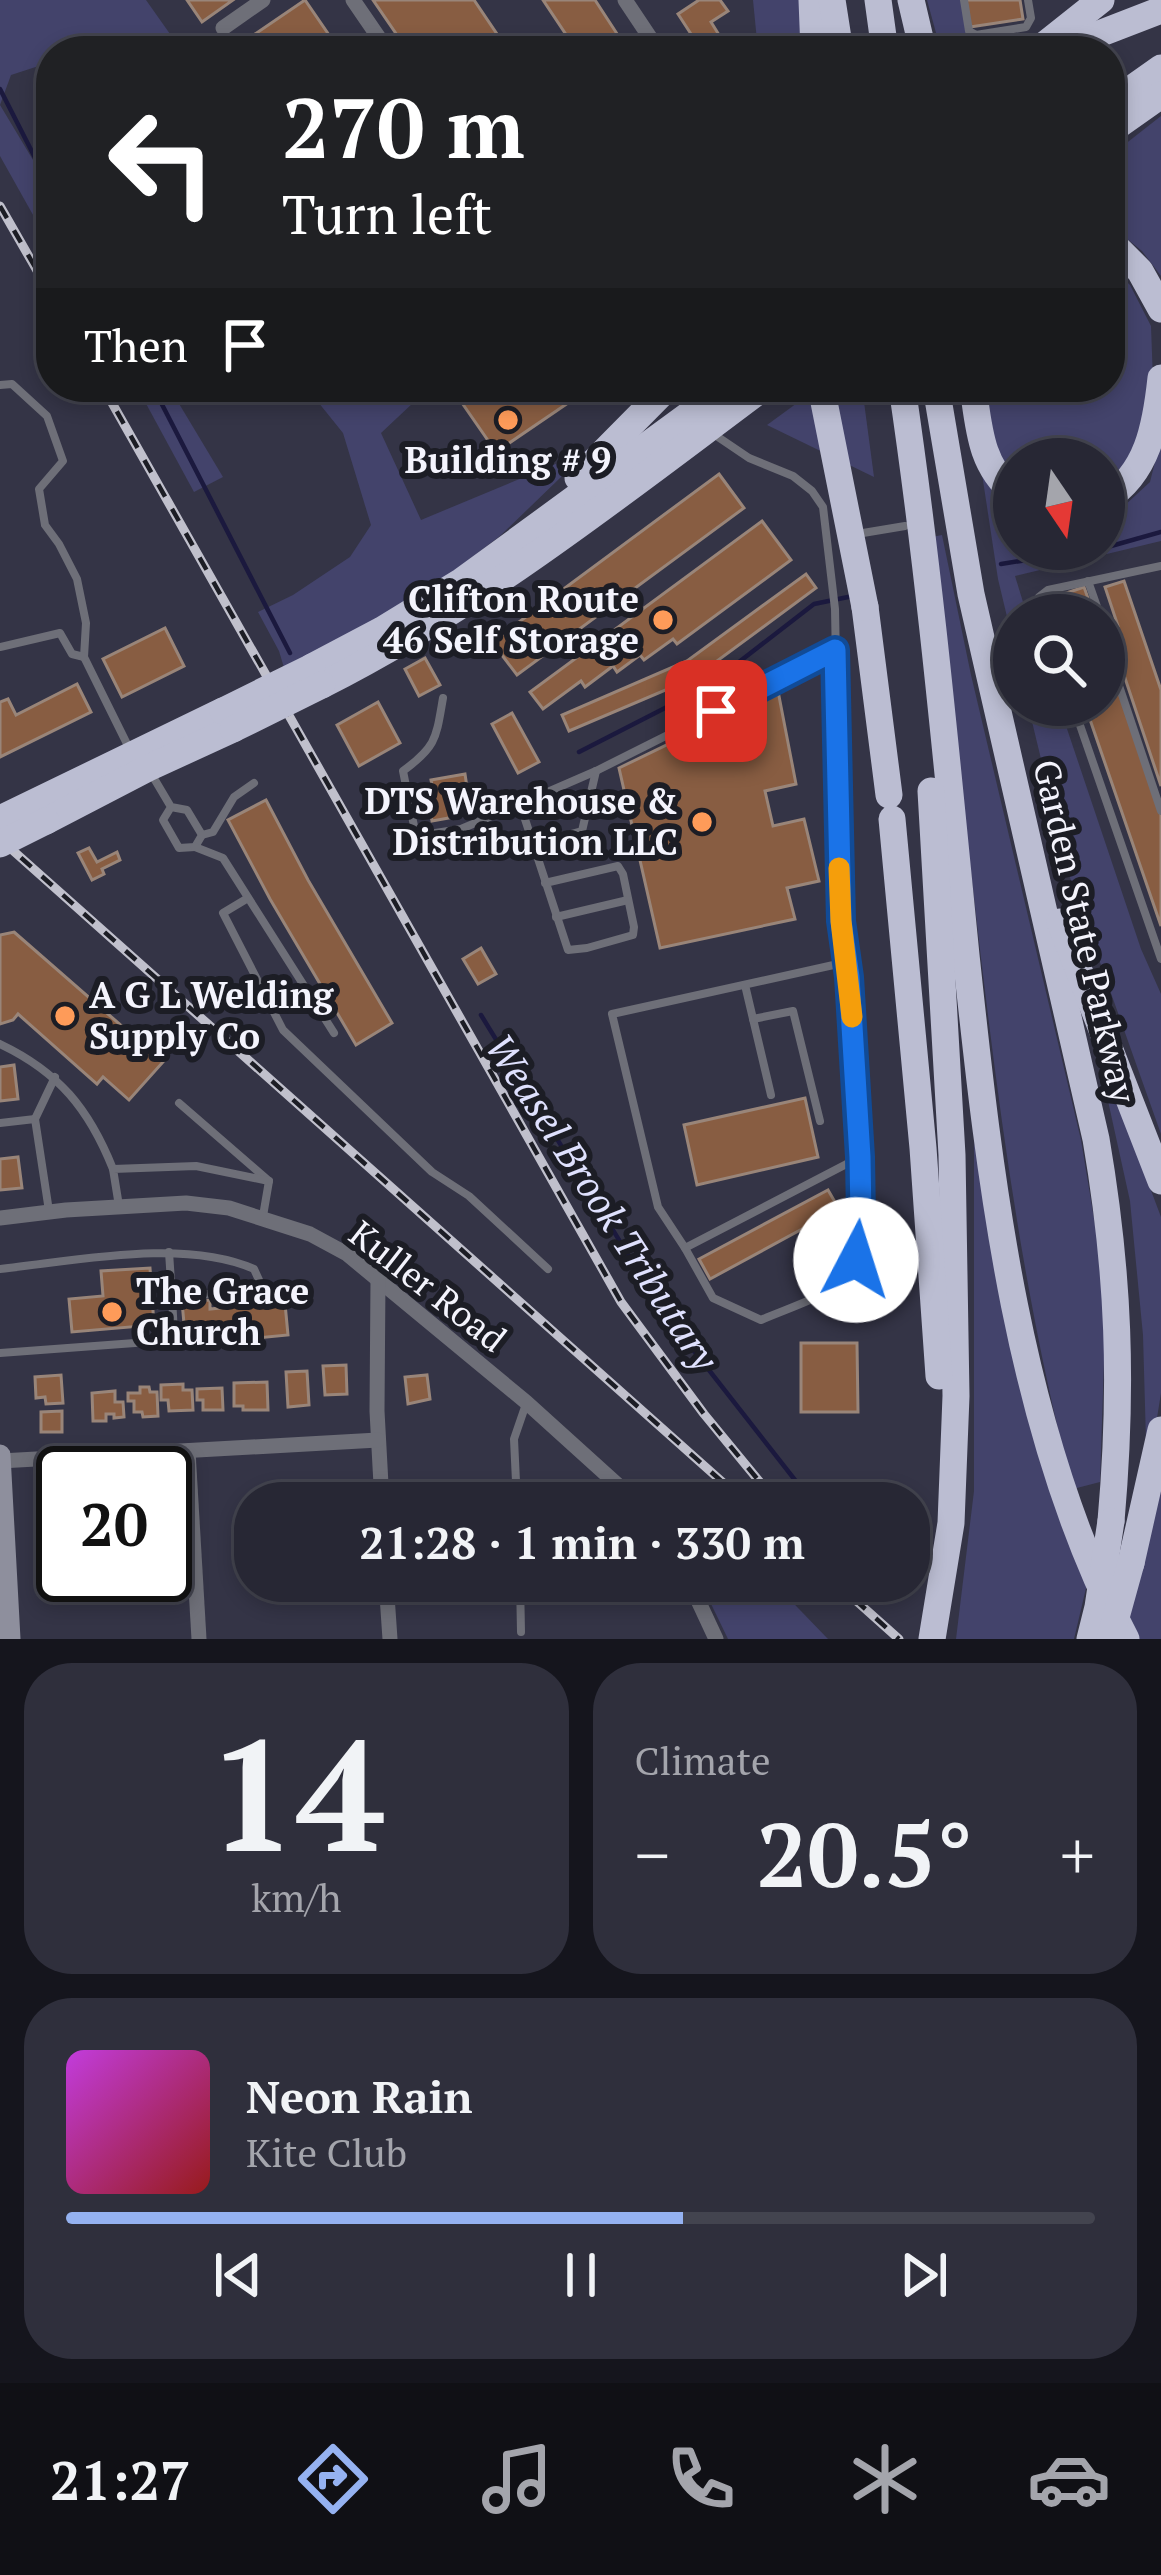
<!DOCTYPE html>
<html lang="en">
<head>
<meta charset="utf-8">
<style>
  :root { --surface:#272734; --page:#2f2f3c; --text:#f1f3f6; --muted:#a4a5ac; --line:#43444f; --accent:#95b2f1 }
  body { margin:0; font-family:"PT Serif",serif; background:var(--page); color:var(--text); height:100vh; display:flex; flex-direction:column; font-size:45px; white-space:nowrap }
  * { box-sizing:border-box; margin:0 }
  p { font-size:39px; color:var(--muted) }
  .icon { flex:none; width:66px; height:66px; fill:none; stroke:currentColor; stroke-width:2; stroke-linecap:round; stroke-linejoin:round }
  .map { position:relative; height:1639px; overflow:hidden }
  .drawer { display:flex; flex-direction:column; gap:24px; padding:24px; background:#15151d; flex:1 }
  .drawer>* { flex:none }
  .banner { position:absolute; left:36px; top:36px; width:1089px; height:366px; border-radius:48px; box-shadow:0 6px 18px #0003,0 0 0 3px var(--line); background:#202124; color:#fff; overflow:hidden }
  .needle { width:78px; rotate:167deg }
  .fabs { position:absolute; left:993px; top:438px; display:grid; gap:24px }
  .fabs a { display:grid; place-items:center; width:132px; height:132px; border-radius:50%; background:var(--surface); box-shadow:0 6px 18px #0003,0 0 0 3px var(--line); font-size:60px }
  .speed { position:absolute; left:36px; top:1446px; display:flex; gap:24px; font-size:60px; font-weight:700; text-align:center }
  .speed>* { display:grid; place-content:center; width:156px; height:156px; border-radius:50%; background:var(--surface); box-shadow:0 6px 18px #0003,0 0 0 3px var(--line); line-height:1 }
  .speed .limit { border:6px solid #111; border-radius:18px; background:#fff; color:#111 }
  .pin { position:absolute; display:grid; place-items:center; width:102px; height:102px; color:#fff; margin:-51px; border-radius:24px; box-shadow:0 6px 18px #0006 }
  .me { position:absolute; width:132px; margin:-66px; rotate:5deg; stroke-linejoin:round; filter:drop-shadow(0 0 9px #0008) }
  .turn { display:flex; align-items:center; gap:42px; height:252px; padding:0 48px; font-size:54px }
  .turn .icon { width:156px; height:156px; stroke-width:2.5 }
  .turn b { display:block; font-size:84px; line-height:102px }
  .then { display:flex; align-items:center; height:114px; padding:0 48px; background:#0003; gap:24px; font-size:45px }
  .big { font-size:90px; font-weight:700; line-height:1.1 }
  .drawer .widget { flex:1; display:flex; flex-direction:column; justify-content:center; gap:18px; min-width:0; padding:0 42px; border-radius:48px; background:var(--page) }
  .drawer .dial { align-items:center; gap:0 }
  .dial b { font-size:156px; line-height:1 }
  .song { display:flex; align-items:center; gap:36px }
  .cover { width:144px; height:144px; border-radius:18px; background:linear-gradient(135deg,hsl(290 70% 55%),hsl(0 70% 35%)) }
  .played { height:12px; border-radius:6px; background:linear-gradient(90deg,var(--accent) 60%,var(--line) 60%) }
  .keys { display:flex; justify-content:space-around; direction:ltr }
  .heat { display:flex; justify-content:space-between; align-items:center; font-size:66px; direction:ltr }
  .drawer .tiles { flex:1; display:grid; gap:24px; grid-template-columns:1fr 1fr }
  .widget:last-child { grid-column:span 2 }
  .trip { position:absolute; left:234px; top:1482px; width:696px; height:120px; border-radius:48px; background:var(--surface); box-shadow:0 6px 18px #0003,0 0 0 3px var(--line); font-weight:700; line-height:120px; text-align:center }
  .menu { display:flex; height:192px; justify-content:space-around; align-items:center; background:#101015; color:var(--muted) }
  .menu .icon { width:84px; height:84px }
  .menu .active { color:var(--accent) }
  .menu b { font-size:54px; color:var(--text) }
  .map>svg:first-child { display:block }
  .green { fill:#43436b }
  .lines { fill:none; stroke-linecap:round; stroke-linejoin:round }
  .stream { stroke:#1b193e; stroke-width:4.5 }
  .building { fill:#885d42; stroke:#998579; stroke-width:3 }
  .lane { stroke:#6e6f78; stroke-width:8 }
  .street { stroke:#6e6f78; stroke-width:15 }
  .secondary { stroke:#8e8f9d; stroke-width:21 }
  .highway { stroke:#bbbdd2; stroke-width:27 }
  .rail-casing { stroke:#c0c0cc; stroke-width:9 }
  .rail { stroke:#1c1d25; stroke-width:4.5; stroke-dasharray:14; stroke-linecap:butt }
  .highway-bridge { stroke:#bbbdd2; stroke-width:27 }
  .route-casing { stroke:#114b97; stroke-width:30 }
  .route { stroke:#1a73e8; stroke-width:21 }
  .slow { stroke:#f59e0b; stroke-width:21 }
  .poi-dot { fill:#fe9b59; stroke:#1c1d25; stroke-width:4.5 }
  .labels { text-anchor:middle; stroke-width:12; stroke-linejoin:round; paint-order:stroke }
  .poi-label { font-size:36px; font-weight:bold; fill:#f4f4fd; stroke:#1c1d25; text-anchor:end }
  .street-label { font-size:36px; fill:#f4f4fd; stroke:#1c1d25 }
  .water-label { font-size:39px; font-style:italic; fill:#dfe1fe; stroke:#1c1d25 }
</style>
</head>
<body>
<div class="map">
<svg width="1161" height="1639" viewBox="0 0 1161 1639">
  <rect width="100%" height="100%" fill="#343446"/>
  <g class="green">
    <path d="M 0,0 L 146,0 L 182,51 L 51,51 L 51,62 L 11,75 L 0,105 L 51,190 L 51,247 L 0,156 Z"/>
    <path d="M 753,0 L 801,0 L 804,51 L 758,51 Z"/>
    <path d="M 927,0 L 961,0 L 969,51 L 941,51 Z"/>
    <path d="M 1161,116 L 1161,276 L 1142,251 L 1110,225 L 1110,156 Z"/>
    <path d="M 1110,266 L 1130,285 L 1151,326 L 1153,381 L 1143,444 L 1104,488 L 1104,459 L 1014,459 L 1014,485 L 991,446 L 983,387 L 1110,387 Z"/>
    <path d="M 137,387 L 169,387 L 223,477 L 194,492 Z"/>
    <path d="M 306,387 L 404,387 L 414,402 L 381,433 L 421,520 L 589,450 L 500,536 L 413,602 L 285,671 L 279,651 L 258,612 L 293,595 L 350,557 L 371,525 L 343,433 Z"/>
    <path d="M 819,387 L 862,387 L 874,477 L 767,425 Z"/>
    <path d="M 1161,438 L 1161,541 L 1015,576 L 1027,615 L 1014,615 L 1014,646 L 998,579 L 982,474 L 1014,503 L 1014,549 L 1104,549 L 1104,520 L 1110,519 L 1150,482 Z"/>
    <path d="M 942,535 L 971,675 L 1081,1140 L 1100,1255 L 1105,1330 L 1100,1482 L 1073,1489 C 1022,1295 997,1097 974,898 C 960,778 946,658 932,537 Z"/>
    <path d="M 1028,705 L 1059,705 L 1141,949 L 1161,994 L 1161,1134 L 1069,875 Z"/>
    <path d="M 1099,1060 L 1102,1060 L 1161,1217 L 1161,1393 L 1157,1418 L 1146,1441 L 1143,1335 L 1130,1201 Z"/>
    <path d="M 974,1142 L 1037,1436 L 1087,1584 L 1074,1639 L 956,1639 L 974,1491 Z"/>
    <path d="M 1161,1469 L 1161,1639 L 1136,1639 L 1127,1623 Z"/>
    <path d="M 700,1581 L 772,1581 L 828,1639 L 728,1639 Z"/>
  </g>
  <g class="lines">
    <g class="stream">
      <path d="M 0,89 L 51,189"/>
      <path d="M 153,387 L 290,653"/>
      <path d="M 1104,548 L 1161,532"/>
      <path d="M 1001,564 L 1097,549"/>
      <path d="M 579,752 L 708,686 L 814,604 L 853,596"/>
      <path d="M 481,1015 L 662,1310 L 813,1503"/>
    </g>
  </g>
  <g class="building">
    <path d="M 187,0 L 233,0 L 202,22 Z"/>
    <path d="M 305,0 L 340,51 L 239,51 L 236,47 Z"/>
    <path d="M 373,0 L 474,0 L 503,43 L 492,51 L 408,51 Z"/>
    <path d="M 543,0 L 595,0 L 625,46 L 618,51 L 577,51 Z"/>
    <path d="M 699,0 L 720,0 L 728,11 L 711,22 L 729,51 L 678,51 L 674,45 L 691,34 L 678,14 Z"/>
    <path d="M 966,0 L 1020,0 L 1023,19 L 970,27 Z"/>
    <path d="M 451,387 L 589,387 L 590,388 L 496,452 Z"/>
    <path d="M 719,474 L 744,508 L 517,675 L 492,642 Z"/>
    <path d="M 762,521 L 791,560 L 677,644 L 673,639 L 644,660 L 640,655 L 617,672 L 613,666 L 585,687 L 581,681 L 543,709 L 530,692 Z"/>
    <path d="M 806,574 L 816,588 L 694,678 L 569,731 L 562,715 L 687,661 Z"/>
    <path d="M 1124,581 L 1161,690 L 1161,786 L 1109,630 L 1118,626 L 1105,587 Z"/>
    <path d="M 1084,587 L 1094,615 L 1055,615 L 1049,599 Z"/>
    <path d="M 165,628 L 184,666 L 122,697 L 103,659 Z"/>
    <path d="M 1104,645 L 1161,812 L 1161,926 L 1085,705 L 1104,705 Z"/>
    <path d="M 425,658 L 440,685 L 419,696 L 405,669 Z"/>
    <path d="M 77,684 L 91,712 L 0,757 L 0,702 L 8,699 L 16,715 Z"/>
    <path d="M 778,691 L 796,784 L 765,791 L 773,826 L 804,819 L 819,881 L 787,888 L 795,919 L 660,948 L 619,768 Z"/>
    <path d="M 378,702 L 400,743 L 359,766 L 337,725 Z"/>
    <path d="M 512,713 L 539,762 L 518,773 L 492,724 Z"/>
    <path d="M 465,774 L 471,814 L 432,821 L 428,797 L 434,796 L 431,780 Z"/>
    <path d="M 266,800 L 308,880 L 392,1023 L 356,1045 L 270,899 L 228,820 Z"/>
    <path d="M 89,848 L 97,862 L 117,852 L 120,860 L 102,869 L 104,874 L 92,880 L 78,853 Z"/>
    <path d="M 14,932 L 163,1062 L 129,1100 L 103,1077 L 97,1084 L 18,1014 L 13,1020 L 0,1024 L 0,935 Z"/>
    <path d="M 481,948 L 496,974 L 478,984 L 463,959 Z"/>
    <path d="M 14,1065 L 18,1099 L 0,1101 L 0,1067 Z"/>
    <path d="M 805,1098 L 818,1157 L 697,1185 L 684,1125 Z"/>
    <path d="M 18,1157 L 22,1188 L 0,1190 L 0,1159 Z"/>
    <path d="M 828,1190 L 839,1209 L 710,1279 L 699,1259 Z"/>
    <path d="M 150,1268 L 154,1325 L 72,1332 L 69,1299 L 103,1296 L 101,1271 Z"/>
    <path d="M 884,1276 L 884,1310 L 865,1310 L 866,1277 Z"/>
    <path d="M 284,1293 L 288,1335 L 186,1345 L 182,1302 L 210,1300 L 210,1309 L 251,1305 L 250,1297 Z"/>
    <path d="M 801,1343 L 857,1343 L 858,1412 L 801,1412 Z"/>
    <path d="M 346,1365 L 347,1394 L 325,1395 L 323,1366 Z"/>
    <path d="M 307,1371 L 309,1405 L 288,1407 L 286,1372 Z"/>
    <path d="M 61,1375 L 63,1403 L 46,1404 L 45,1397 L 36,1398 L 35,1377 Z"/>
    <path d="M 427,1375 L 430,1399 L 408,1404 L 405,1377 Z"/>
    <path d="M 267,1382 L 268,1410 L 243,1410 L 243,1406 L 234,1406 L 234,1383 Z"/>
    <path d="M 183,1384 L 183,1390 L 192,1390 L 193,1410 L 169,1411 L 168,1400 L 161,1400 L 161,1385 Z"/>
    <path d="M 140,1387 L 149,1387 L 150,1392 L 157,1392 L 158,1416 L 143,1417 L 142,1412 L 134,1412 L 134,1401 L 128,1401 L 128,1393 L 140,1393 Z"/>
    <path d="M 222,1388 L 223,1410 L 203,1410 L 203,1400 L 197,1400 L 197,1389 Z"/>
    <path d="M 115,1391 L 115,1402 L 123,1402 L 124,1417 L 114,1418 L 114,1414 L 106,1414 L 106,1421 L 93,1421 L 92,1393 Z"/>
    <path d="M 62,1411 L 62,1432 L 41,1432 L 41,1412 Z"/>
  </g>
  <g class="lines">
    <g class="lane">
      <path d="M 964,0 L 969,31 L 976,35 L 1026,27 L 1031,18 L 1028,0"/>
      <path d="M 0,385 L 12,384 L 47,416 L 63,461 L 39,489 L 45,525 L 59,544 L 77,579 L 86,623 L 84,657 L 131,752"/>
      <path d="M 715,435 L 749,458 L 793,476 L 812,491 L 823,507 L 835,609 L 841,921 L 849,977 L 860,1157 L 685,1248 L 658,1207 L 612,1014 L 847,962"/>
      <path d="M 857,534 L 905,526"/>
      <path d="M 1088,581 L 1100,615"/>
      <path d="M 1044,615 L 1039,597 L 1048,590 L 1161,566"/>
      <path d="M 1104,641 L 1161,811"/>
      <path d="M 0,647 L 60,633 L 72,654 L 84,657"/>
      <path d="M 443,698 C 436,738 437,746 403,771 L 416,836 L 461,829 L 520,804"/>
      <path d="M 1073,705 L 1161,959"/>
      <path d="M 152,775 L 171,807 L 187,810 L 202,835 L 195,847 L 179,848 L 163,820 L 171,807"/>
      <path d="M 202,835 L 213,832 L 234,797 L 254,783"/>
      <path d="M 534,844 L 582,831 L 596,771"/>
      <path d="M 195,847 L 223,858 L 334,1033"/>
      <path d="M 545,883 L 618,866 L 623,874 L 634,927 L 633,935 L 587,948 L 568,950 L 520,804 L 596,771 L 835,651"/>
      <path d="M 248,898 L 223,913 L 283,1030 L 432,1172 L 469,1196 L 548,1269"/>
      <path d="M 556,917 L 628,900"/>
      <path d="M 745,985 L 771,1095"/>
      <path d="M 753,1019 L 793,1011 L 820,1121"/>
      <path d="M 0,1044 C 59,1072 89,1109 113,1169"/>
      <path d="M 179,1103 L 269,1181 L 263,1216"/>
      <path d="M 0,1123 L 35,1119"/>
      <path d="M 119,1206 L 113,1169 L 196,1166 L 269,1181"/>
      <path d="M 49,1211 L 35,1119 L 55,1077"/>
      <path d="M 685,1248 L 713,1298 L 761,1320 C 781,1311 823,1297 839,1285 C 868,1265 860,1190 860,1157"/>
      <path d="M 169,1252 L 172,1297"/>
      <path d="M 0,1269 C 76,1261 183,1238 254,1269 L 259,1280 L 245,1291 L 172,1297 L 174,1334 L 162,1341 L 0,1353"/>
      <path d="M 517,1503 L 514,1439 L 526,1404"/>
      <path d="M 520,1581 L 521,1632"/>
    </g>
    <g class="street">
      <path d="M 353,0 L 388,51"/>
      <path d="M 625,0 L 659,51"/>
      <path d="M 223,28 L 263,0"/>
      <path d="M 0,1218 L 66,1210 L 186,1203 L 229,1208 L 310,1234 L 347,1254 L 526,1402 L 620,1487 L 634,1503"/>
      <path d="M 378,1279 L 377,1411 L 382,1503"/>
      <path d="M 188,1451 L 199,1639"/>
      <path d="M 0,1461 L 378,1440"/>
      <path d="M 386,1581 L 390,1639"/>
      <path d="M 689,1581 L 716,1639"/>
    </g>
    <path class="secondary" d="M 0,1455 L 10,1639"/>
    <g class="highway">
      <path d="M 812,0 L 814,51"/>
      <path d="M 832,0 L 840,51"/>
      <path d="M 878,0 L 885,51"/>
      <path d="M 911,0 L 923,51"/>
      <path d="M 1043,46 L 1101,0"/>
      <path d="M 1055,51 L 1161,10"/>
      <path d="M 1110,104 L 1161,68"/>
      <path d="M 1110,131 L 1161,95"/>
      <path d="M 1110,241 L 1140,271 L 1161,309"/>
      <path d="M 902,387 C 930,576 947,765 966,955 C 990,1181 1018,1435 1126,1639"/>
      <path d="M 936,387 L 971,594 L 1096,1139 C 1119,1273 1123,1386 1111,1521"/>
      <path d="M 973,387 C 979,428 980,465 1014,493"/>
      <path d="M 578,478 L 668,387"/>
      <path d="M 1104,500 C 1148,474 1156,425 1161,378"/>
      <path d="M 865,607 L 889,795"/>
      <path d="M 312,667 L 382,630 L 462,581 L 727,387"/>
      <path d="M 322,685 C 484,603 619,495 764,387"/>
      <path d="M 931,791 L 952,1155 L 956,1396 L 951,1523 L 932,1639"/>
      <path d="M 0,819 L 223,711"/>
      <path d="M 892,819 L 923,1148 L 939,1376"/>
      <path d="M 46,821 L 148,768 L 233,729"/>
      <path d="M 1060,922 L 1161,1181"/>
      <path d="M 1131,1563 L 1161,1430"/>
    </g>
    <defs>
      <g id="rail">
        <path d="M 0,206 L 51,295"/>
        <path d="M 103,387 L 621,1302 L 704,1414 L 777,1503"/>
        <path d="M 0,839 L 746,1503"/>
        <path d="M 834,1581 L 899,1639"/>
      </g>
    </defs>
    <use href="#rail" class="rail-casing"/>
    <use href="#rail" class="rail"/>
    <g class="highway-bridge">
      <path d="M 821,387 L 865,607"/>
      <path d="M 223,711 L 312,667"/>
      <path d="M 233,729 L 322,685"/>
      <path d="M 0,844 L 46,821"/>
      <path d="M 1090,1639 L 1098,1607 L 1111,1521"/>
      <path d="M 1110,1639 L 1131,1563"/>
    </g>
  </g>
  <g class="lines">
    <defs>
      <path id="route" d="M 716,711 L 835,650 L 841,921 L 849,977 L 860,1157 L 861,1218 L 856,1260"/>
    </defs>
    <use href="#route" class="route-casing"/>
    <use href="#route" class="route"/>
    <path class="slow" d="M 839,868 L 841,921 L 852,1017"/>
  </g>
  <g class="poi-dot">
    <circle cx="508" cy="420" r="12"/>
    <circle cx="663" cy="620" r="12"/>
    <circle cx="702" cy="822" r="12"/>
    <circle cx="65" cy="1016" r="12"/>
    <circle cx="112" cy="1312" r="12"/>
  </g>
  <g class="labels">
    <g class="poi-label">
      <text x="508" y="473" text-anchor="middle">Building # 9</text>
      <text x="639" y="612">Clifton Route<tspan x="639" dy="41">46 Self Storage</tspan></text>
      <text x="678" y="814">DTS Warehouse &amp;<tspan x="678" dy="41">Distribution LLC</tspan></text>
      <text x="89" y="1008" text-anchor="start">A G L Welding<tspan x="89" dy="41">Supply Co</tspan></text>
      <text x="136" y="1304" text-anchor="start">The Grace<tspan x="136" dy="41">Church</tspan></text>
    </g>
    <g class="street-label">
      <text transform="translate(1085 931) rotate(77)" y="13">Garden State Parkway</text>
      <text transform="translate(428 1286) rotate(38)" y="13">Kuller Road</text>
    </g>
    <g class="water-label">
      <text transform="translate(602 1202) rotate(57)" y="14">Weasel Brook Tributary</text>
    </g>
  </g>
</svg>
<div class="fabs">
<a><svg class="needle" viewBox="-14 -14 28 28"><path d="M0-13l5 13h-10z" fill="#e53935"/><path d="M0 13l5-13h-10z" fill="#a4a5ac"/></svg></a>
<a><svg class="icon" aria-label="search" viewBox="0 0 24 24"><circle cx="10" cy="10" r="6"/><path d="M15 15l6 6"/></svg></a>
</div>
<div class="speed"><div class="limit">20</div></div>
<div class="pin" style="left:716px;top:711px;background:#d93025"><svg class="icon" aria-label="arrive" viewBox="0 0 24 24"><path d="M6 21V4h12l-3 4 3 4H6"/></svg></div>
<svg class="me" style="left:856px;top:1260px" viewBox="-20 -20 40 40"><circle r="19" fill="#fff"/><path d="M0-13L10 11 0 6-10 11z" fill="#1a73e8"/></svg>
<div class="trip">21:28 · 1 min · 330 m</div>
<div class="banner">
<div class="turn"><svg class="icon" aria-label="left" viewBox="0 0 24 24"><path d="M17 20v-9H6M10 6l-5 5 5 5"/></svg><div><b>270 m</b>Turn left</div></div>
<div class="then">Then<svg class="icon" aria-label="arrive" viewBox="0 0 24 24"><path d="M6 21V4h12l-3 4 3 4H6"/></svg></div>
</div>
</div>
<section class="drawer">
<div class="tiles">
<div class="widget dial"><b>14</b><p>km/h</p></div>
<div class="widget"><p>Climate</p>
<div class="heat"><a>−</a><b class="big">20.5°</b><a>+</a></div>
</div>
<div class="widget">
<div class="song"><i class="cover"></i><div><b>Neon Rain</b><p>Kite Club</p></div></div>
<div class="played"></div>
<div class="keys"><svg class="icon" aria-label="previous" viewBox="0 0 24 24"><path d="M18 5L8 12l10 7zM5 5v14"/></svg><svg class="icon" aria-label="pause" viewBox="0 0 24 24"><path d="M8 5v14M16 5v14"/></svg><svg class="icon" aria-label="next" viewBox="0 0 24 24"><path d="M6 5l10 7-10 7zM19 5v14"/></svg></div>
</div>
</div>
</section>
<nav class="menu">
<b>21:27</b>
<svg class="icon active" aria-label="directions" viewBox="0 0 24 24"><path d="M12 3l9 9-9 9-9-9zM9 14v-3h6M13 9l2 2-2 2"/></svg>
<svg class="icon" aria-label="music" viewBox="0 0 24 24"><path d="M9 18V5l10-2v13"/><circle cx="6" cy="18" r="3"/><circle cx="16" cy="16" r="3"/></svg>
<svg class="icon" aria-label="phone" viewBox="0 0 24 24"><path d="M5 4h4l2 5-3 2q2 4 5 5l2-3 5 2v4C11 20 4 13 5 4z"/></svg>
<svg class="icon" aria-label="climate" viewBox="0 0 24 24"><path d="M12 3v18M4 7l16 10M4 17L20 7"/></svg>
<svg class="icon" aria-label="car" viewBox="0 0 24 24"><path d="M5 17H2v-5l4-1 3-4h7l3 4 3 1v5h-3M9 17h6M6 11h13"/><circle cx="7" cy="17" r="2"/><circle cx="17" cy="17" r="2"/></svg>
</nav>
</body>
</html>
